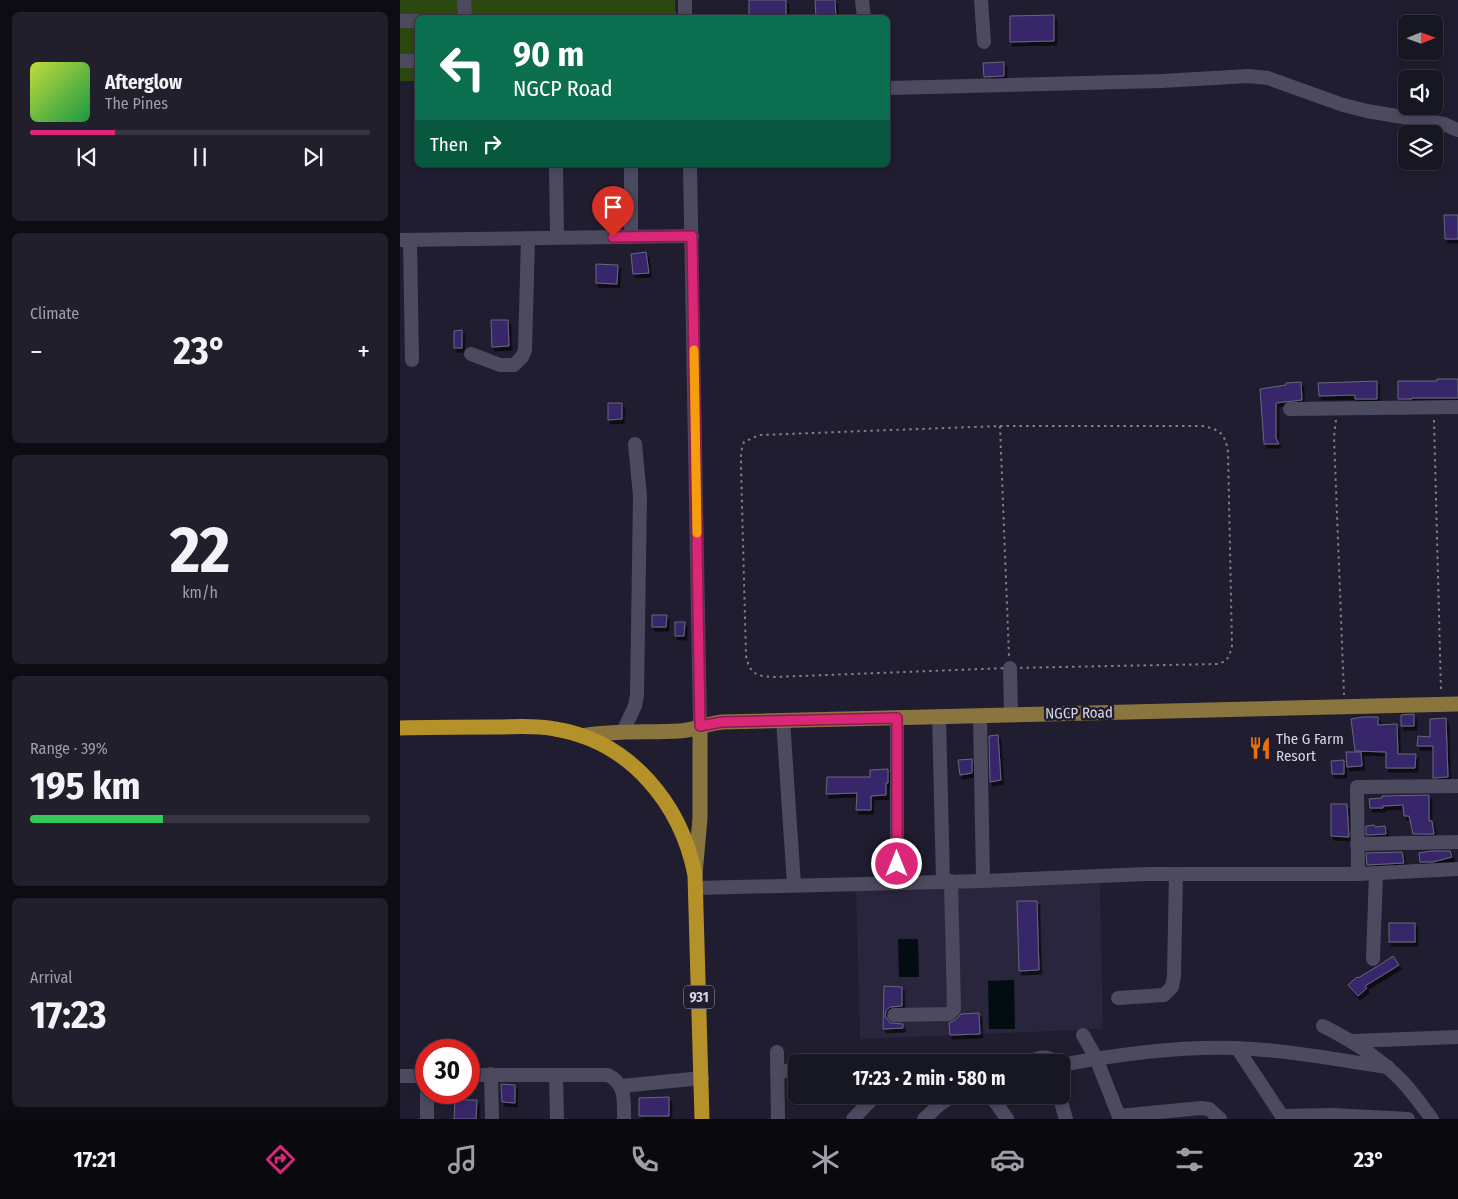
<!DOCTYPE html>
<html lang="en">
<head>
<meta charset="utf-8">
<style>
  :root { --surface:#171623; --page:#201f2b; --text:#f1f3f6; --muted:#9e9fa6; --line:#363541; --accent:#db2777 }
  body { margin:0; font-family:"Fira Sans Condensed",sans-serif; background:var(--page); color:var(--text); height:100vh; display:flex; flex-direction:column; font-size:19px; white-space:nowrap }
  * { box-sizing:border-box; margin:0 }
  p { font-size:16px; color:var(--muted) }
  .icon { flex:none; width:28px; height:28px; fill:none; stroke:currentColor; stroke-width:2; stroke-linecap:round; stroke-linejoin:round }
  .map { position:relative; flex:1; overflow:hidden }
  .panel { display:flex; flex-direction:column; gap:12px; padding:12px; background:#0d0c13; width:400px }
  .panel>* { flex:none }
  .top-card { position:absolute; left:15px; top:15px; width:475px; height:152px; border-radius:8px; box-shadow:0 2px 8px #0003,0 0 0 1px var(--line); background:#0b6e4f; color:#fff; overflow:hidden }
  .needle { width:32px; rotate:89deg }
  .tools { position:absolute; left:998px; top:15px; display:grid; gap:10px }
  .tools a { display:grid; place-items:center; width:45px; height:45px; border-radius:8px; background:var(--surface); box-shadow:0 2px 8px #0003,0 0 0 1px var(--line); font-size:25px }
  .speed { position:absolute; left:15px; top:1039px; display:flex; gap:10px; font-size:25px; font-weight:700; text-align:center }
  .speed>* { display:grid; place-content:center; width:65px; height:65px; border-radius:50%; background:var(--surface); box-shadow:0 2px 8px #0003,0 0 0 1px var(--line); line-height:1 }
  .speed .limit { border:8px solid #d22; background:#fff; color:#111 }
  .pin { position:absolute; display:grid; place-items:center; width:42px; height:42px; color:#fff; margin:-51px -21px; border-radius:50% 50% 50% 0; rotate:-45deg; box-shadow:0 0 5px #0007 }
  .pin .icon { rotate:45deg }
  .me { position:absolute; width:55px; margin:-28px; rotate:0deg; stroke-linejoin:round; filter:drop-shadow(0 0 4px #0008) }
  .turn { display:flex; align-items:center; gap:18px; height:105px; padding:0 15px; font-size:22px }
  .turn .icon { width:65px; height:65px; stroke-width:2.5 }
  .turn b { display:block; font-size:35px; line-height:42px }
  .then { display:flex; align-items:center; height:48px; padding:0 15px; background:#0003; gap:10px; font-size:19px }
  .big { font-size:38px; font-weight:700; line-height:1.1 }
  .panel .widget { flex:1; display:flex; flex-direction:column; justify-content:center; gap:8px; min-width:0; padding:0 18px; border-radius:8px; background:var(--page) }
  .panel .dial { align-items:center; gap:0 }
  .dial b { font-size:65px; line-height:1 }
  .song { display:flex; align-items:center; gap:15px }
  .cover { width:60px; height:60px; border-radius:8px; background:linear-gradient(135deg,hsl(70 70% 55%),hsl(140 70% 35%)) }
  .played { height:5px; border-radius:2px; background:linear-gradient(90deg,var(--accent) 25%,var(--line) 25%) }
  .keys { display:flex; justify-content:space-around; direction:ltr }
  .heat { display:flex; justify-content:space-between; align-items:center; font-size:28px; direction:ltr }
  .charge { height:8px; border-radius:4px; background:linear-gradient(90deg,#34c759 39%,var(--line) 0) }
  .trip { position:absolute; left:388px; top:1054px; width:282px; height:50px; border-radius:8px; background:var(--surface); box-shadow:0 2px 8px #0003,0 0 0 1px var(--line); font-weight:700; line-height:50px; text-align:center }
  .tabs { display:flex; height:80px; justify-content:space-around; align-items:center; background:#09090e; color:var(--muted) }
  .tabs .icon { width:35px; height:35px }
  .tabs .active { color:var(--accent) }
  .tabs b { font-size:22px; color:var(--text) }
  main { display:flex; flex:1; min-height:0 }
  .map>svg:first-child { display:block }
  .built { fill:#29253c }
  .green { fill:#2c4811 }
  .water { fill:#020d11 }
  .building { fill:#37286b; stroke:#68667c; filter:url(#shadow) }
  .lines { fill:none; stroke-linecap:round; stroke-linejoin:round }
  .path { stroke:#7f7e8c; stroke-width:2; stroke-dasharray:2.5 4; stroke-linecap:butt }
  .minor { stroke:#4c4a5f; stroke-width:14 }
  .major { stroke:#8b753f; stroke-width:15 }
  .highway { stroke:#b5912a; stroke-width:15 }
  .route-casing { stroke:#8e194d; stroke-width:12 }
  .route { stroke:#db2777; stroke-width:9 }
  .slow { stroke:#f59e0b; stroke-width:9 }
  .labels { text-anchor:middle; stroke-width:5; stroke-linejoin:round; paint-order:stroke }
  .shield { fill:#1f1d2f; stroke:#a09eac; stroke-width:1 }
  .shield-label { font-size:14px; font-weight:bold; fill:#d7d6e2 }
  .street-label { font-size:15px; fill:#d7d6e2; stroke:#1f1d2f }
  .poi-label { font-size:15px; fill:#d7d6e2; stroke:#1f1d2f; text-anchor:start }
</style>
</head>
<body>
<main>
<section class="panel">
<div class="widget">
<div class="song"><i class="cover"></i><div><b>Afterglow</b><p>The Pines</p></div></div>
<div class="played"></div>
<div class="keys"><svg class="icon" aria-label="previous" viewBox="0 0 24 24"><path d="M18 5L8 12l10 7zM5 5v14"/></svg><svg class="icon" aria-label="pause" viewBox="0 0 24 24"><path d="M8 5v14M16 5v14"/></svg><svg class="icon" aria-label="next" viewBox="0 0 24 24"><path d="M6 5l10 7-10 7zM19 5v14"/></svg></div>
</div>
<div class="widget"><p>Climate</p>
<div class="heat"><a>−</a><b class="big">23°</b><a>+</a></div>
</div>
<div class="widget dial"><b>22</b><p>km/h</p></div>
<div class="widget"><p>Range · 39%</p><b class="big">195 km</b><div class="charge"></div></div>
<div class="widget"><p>Arrival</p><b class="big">17:23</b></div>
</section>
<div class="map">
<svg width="1058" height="1119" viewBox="0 0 1058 1119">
  <defs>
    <filter id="shadow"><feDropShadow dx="2.5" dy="4" stdDeviation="0" flood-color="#0009"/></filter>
  </defs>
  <rect width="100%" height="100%" fill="#1f1d2f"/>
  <path class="built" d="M 700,883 L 703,1029 L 460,1039 L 456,888 Z"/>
  <path class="green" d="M 0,0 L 275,0 L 276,17 L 18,18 L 17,81 L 0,81 Z"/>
  <g class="water">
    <path d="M 498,939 L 518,939 L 519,977 L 499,977 Z"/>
    <path d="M 614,980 L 615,1029 L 589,1029 L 588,981 Z"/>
  </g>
  <g class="building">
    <rect x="349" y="0" width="37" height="18"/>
    <path d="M 415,0 L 435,0 L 436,18 L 416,18 Z"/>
    <path d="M 654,15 L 654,41 L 610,42 L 610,16 Z"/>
    <path d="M 604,62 L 604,76 L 584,77 L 583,63 Z"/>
    <path d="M 1044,215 L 1058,215 L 1058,239 L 1045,239 Z"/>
    <path d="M 246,252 L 249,273 L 233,274 L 231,254 Z"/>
    <path d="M 196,264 L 218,265 L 217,284 L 196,283 Z"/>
    <path d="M 91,320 L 108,320 L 109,346 L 92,347 Z"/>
    <path d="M 62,330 L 62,348 L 54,348 L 54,331 Z"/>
    <path d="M 1037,379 L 1058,379 L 1058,398 L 1012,398 L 1012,399 L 998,399 L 998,381 L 1037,381 Z"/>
    <path d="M 977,381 L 977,399 L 955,399 L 955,395 L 919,396 L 918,383 Z"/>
    <path d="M 901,382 L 902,400 L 876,403 L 876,438 L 879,444 L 864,444 L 860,389 L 886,385 L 886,383 Z"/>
    <path d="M 208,403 L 222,403 L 222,419 L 208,420 Z"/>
    <path d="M 252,615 L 267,615 L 266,627 L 252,627 Z"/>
    <path d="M 275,622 L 285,622 L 284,636 L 275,636 Z"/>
    <path d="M 1014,714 L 1014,726 L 1001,726 L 1001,715 Z"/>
    <path d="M 962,717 L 978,717 L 978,725 L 997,724 L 998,754 L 1016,754 L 1015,768 L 986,768 L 986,752 L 955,751 L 951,719 Z"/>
    <path d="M 1046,718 L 1048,777 L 1033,778 L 1033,746 L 1017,746 L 1018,736 L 1030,737 L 1030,719 Z"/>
    <path d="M 598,735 L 601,780 L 590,782 L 589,736 Z"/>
    <path d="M 946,752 L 961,752 L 962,766 L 947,767 Z"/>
    <path d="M 572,759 L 572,773 L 560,775 L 558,760 Z"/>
    <path d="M 944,760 L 944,774 L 932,774 L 931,761 Z"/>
    <path d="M 488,769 L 488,783 L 486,783 L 486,795 L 471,796 L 471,810 L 456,810 L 457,793 L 426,794 L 427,777 L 470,777 L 470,770 Z"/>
    <path d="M 1029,795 L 1029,821 L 1032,821 L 1034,834 L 1013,834 L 1009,816 L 1004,816 L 1003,805 L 983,806 L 983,808 L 970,808 L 969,799 L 982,798 L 982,796 Z"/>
    <path d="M 931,804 L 947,804 L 949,837 L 931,836 Z"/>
    <path d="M 974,825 L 975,827 L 985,826 L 986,834 L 966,835 L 966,826 Z"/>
    <path d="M 1031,851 L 1050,851 L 1052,857 L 1033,862 L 1020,862 L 1019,853 Z"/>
    <path d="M 1002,852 L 1004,863 L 967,865 L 966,853 Z"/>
    <path d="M 617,901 L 637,901 L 639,970 L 619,971 Z"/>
    <rect x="989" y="923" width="26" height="19"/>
    <path d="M 993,956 L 999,965 L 965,986 L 967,988 L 958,996 L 948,985 L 957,977 L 958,978 L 978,966 Z"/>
    <path d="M 484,986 L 502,987 L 502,1006 L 490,1007 L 486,1011 L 485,1016 L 490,1023 L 503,1024 L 503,1028 L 483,1029 Z"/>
    <path d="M 579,1013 L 580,1034 L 550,1035 L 549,1023 L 555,1020 L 561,1014 Z"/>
    <path d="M 101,1084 L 115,1085 L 115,1103 L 102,1102 Z"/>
    <path d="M 269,1097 L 269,1116 L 239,1116 L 239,1098 Z"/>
    <path d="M 55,1100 L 77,1100 L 76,1119 L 54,1119 Z"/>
  </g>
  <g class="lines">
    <g class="path">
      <path d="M 936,420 L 934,437 L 944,695"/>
      <path d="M 1034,420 L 1041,692"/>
      <path d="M 600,426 L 803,426 C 821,430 825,434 828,452 L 832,646 C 829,657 828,662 816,664 L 610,668 L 373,677 C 356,676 350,674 346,656 L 341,467 L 341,452 L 344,442 L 359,435 Z"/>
      <path d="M 600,426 L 609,656"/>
    </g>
    <g class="minor">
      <path d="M 64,0 L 65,18"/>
      <path d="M 285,0 L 285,18"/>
      <path d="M 462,0 L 464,18"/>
      <path d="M 581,0 L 584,42"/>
      <path d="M 0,21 L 18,21"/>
      <path d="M 0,61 L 18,61"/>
      <path d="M 488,88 L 762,81 L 848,76 L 868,78 L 943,105 L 967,111 L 1044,124 L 1058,130"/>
      <path d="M 156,165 L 157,237"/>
      <path d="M 231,165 L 231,237"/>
      <path d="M 290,165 L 300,726"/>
      <path d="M 0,240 L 292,236"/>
      <path d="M 10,240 L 12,360"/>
      <path d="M 71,354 L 100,365 L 114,365 L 122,357 L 125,350 L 128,238"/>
      <path d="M 890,409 L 1058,407"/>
      <path d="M 610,668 L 611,715"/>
      <path d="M 539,716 L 543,881"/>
      <path d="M 580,716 L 583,881"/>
      <path d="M 497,718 L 497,882"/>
      <path d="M 383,720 L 394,885"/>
      <path d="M 223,731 L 235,706 L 237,695 L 240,496 L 235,444"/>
      <path d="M 957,844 L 1058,842"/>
      <path d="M 958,874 L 957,787 L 1058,786"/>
      <path d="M 296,888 L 583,881 L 746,874 L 958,874 L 1058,869"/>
      <path d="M 973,959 L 976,873"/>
      <path d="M 718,998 L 764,995 L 772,987 L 774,976 L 776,874"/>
      <path d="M 494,1015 L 549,1014 L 554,1009 L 551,881"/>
      <path d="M 923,1026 C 951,1040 978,1057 1000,1079 C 1012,1091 1022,1106 1032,1119"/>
      <path d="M 683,1035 L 696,1058 L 720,1119"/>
      <path d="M 952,1041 L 1058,1037"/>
      <path d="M 837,1048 L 884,1119"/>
      <path d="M 377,1052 L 378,1119"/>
      <path d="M 514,1062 L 575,1062"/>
      <path d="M 631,1062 C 639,1056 648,1056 656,1062"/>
      <path d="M 661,1065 C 719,1054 777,1046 836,1048 C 887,1050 938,1060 988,1067"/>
      <path d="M 377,1072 L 396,1070"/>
      <path d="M 91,1074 L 92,1119"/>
      <path d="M 69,1075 L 208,1075 C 226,1084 224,1101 224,1119"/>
      <path d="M 156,1075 L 157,1119"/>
      <path d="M 0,1076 L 26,1076"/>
      <path d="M 221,1086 L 302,1078"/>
      <path d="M 27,1092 L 27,1119"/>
      <path d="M 591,1095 L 607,1119"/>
      <path d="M 659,1095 L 666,1119"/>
      <path d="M 719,1116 L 801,1108 L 809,1109 L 820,1119"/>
      <path d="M 883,1116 L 932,1115 L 1008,1119"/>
      <path d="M 453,1119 L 476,1095"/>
      <path d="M 524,1119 L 539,1105 L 554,1095"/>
    </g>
    <g class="major">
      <path d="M 182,736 C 215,730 247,733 280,731 C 295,730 308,723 323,722 L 1058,704"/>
      <path d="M 295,874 L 300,818 L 300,726"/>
    </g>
    <path class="highway" d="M 0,728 C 32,727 63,727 95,727 C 115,727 136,725 155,729 C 230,741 281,804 295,875 L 302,1119"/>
  </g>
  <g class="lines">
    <defs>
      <path id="route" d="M 213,237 L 292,236 L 300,726 L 322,722 L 497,718 L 497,864"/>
    </defs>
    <use href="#route" class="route-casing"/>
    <use href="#route" class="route"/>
    <path class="slow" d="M 294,350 L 297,533"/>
  </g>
  <defs>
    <symbol id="restaurant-bare" viewBox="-9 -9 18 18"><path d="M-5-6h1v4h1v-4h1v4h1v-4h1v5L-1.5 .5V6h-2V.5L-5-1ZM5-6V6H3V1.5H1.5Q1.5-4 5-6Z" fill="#e8710a" stroke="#1f1d2f" stroke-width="2.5" paint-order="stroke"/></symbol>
  </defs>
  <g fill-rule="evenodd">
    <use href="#restaurant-bare" x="844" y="732" width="32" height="32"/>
  </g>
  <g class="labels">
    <rect class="shield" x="284" y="985.5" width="30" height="23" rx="4"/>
    <g class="shield-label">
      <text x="299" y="1002">931</text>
    </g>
    <g class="street-label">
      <text transform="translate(679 713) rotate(-1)" y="5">NGCP Road</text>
    </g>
    <g class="poi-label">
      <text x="876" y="744">The G Farm<tspan x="876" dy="17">Resort</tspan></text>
    </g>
  </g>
</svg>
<div class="tools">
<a><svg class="needle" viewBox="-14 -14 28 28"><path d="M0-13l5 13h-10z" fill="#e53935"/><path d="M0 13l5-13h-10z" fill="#9e9fa6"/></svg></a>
<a><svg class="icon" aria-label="sound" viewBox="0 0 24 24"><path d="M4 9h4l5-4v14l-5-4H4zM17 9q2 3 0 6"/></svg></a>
<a><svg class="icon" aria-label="layers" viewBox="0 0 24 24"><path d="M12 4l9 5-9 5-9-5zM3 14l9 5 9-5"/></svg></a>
</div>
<div class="speed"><div class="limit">30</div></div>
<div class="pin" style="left:213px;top:237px;background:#d93025"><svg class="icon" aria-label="arrive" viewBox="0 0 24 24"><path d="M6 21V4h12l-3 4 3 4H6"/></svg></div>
<svg class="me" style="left:497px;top:864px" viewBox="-20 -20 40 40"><circle r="17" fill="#db2777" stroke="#fff" stroke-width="3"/><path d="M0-11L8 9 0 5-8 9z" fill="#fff"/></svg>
<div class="trip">17:23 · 2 min · 580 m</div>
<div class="top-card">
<div class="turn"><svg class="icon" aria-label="left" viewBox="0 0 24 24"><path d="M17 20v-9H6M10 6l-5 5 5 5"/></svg><div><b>90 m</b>NGCP Road</div></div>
<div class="then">Then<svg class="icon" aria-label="right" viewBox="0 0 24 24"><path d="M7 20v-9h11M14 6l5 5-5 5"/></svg></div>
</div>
</div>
</main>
<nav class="tabs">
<b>17:21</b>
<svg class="icon active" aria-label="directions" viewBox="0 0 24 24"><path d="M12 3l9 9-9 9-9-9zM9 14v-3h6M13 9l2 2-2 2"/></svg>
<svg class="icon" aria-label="music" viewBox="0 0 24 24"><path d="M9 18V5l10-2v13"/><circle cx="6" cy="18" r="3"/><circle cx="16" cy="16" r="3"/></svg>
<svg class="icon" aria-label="phone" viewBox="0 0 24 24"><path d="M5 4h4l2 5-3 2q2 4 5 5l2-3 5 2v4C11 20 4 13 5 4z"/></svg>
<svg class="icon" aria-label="climate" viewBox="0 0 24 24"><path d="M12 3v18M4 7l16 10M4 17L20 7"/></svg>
<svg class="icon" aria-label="car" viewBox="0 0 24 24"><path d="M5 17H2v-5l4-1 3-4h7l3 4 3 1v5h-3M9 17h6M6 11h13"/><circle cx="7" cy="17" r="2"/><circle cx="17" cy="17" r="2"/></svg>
<svg class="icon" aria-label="filters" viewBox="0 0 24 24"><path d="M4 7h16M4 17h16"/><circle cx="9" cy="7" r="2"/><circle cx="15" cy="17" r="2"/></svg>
<b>23°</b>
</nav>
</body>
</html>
